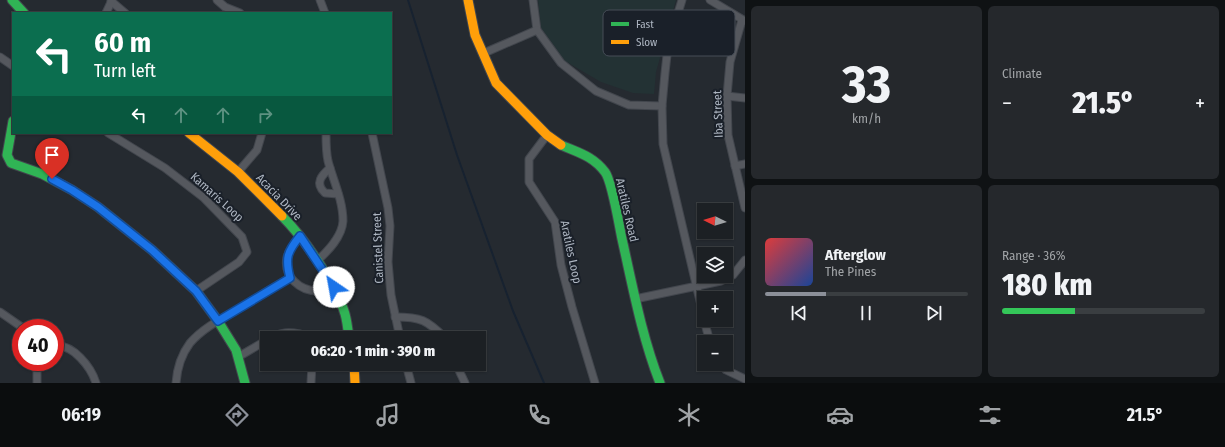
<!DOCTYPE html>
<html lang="en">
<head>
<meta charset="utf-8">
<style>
  :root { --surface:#1c2024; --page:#25282c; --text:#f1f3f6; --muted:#a0a3a6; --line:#3a3e41; --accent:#8c9099 }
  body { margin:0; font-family:"Fira Sans Condensed",sans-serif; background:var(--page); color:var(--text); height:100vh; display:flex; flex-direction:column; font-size:15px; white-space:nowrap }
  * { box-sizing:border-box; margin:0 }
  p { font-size:13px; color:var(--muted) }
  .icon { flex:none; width:22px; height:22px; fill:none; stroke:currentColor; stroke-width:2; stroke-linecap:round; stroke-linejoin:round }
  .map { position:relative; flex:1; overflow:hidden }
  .drawer { display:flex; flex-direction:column; gap:6px; padding:6px; background:#0f1214; width:480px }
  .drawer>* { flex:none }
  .banner { position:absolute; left:12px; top:12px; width:380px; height:122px; border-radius:0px; box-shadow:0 1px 3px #0004,0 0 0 1px var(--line); background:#0b6e4f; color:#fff; overflow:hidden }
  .needle { width:26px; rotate:275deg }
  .fabs { position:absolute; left:697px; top:203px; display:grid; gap:8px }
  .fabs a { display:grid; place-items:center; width:36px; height:36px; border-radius:0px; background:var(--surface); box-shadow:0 1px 3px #0004,0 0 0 1px var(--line); font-size:20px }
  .speed { position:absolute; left:12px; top:319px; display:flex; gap:8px; font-size:20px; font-weight:700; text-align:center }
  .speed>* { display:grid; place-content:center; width:52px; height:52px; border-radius:50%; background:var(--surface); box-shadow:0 1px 3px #0004,0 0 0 1px var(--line); line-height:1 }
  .speed .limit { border:6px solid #d22; background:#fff; color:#111 }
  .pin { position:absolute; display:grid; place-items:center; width:34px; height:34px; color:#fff; margin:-41px -17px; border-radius:50% 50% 50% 0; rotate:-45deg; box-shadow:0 0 4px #0007 }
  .pin .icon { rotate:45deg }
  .me { position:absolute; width:44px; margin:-22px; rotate:327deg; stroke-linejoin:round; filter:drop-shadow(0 0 3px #0008) }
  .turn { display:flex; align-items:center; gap:14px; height:84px; padding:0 16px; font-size:18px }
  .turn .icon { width:52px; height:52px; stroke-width:2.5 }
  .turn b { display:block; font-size:28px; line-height:34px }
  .lanes { display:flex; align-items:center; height:38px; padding:0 16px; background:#0003; justify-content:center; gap:20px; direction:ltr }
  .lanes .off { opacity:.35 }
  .big { font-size:30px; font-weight:800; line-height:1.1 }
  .drawer .card { flex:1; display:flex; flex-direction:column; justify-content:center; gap:6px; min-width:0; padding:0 14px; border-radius:6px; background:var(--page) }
  .drawer .dial { align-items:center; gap:0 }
  .dial b { font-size:52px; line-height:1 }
  .song { display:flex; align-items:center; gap:12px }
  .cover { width:48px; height:48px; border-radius:6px; background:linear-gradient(135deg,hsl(0 70% 55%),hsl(220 70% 35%)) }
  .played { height:4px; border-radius:2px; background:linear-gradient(90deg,var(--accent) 30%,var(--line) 30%) }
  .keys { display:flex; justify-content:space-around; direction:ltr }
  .heat { display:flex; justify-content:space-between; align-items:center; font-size:22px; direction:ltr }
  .charge { height:6px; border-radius:3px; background:linear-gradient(90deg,#34c759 36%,var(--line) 0) }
  .drawer .tiles { flex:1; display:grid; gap:6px; grid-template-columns:repeat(2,1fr) }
  .trip { position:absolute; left:260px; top:331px; width:226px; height:40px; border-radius:0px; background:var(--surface); box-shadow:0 1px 3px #0004,0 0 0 1px var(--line); font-weight:800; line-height:40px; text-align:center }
  .tabs { display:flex; height:64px; justify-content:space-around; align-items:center; background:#0b0d0e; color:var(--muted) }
  .tabs .icon { width:28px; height:28px }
  .tabs .current { color:var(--accent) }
  .tabs b { font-size:18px; color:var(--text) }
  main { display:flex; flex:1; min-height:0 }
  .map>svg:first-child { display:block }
  .green { fill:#233234 }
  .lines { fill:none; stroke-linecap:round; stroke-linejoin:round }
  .stream { stroke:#172230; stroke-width:2 }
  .street-casing { stroke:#42464d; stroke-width:9 }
  .fast-casing { stroke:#42464d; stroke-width:11 }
  .slow-casing { stroke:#42464d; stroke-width:11 }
  .street { stroke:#55585e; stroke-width:7 }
  .fast { stroke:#30b455; stroke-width:9 }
  .slow { stroke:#ff9f0a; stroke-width:9 }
  .route-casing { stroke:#114b97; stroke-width:10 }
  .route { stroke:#1a73e8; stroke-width:7 }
  .labels { text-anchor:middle; stroke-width:4; stroke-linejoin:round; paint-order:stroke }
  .street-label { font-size:12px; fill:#aeb6c2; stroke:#1a2029 }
  .key { fill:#1a2029; stroke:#464d57; stroke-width:1 }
  .key-label { font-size:11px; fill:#aeb6c2 }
</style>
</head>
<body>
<main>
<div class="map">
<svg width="745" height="383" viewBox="0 0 745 383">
  <rect width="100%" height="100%" fill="#252a30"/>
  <path class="green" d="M 538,0 L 676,0 L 656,72 L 654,94 L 633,93 L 601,82 L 565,61 L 541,28 Z"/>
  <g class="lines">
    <path class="stream" d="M 408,0 L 457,155 L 513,311 L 544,383"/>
    <defs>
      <g id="street">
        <path d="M 217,0 L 225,7 L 240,13"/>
        <path d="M 320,0 L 325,13"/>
        <path d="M 533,0 L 537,30 L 561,63 L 596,91 L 629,105 L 662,106"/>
        <path d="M 682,0 L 668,46 L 665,73 L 662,106 L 663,144 L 704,318"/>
        <path d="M 710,0 L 745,21"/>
        <path d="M 111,1 L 125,13"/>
        <path d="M 106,13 L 112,0"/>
        <path d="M 742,20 L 730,62 L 727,96 L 728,135 L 745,208"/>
        <path d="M 484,53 L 537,30"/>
        <path d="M 0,57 L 13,66"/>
        <path d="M 727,96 L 745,98"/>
        <path d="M 108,133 L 165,168 L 204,198 L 242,237 L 247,252 L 239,262 L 196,291"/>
        <path d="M 372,133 L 388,208 L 390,226 L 388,262 L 391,295 L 400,338"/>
        <path d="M 547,135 L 529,159 L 529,182 L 555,222 L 561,265 L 572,307 L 595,383"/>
        <path d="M 735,166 L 745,164"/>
        <path d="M 330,168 C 322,175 314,183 325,193 L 338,194"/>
        <path d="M 238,172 L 257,150 L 262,133"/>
        <path d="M 300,236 C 295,243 289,249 287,257 C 283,277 300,291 318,291 C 323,290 329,288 334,287"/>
        <path d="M 317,261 C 328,251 342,237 343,221 C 343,200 333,180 328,161 C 326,152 326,142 326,133"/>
        <path d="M 635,299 L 721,281 L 733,275 L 745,260"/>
        <path d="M 0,312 L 23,328"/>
        <path d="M 395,317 C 421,317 427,320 445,338"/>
        <path d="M 704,320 L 710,342"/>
        <path d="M 271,338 C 281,332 289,332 300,334 L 304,338"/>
        <path d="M 55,346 C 73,344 91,367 96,383"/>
        <path d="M 238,357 L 267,340"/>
        <path d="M 37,362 L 37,383"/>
        <path d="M 406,364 L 411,383"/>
        <path d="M 456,364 L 465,383"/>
        <path d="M 721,364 L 726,370 L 745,379"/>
        <path d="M 176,383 C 177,369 181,355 190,343 C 202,329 219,320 235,311 C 253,300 271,289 290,278"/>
        <path d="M 311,383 L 312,364"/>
      </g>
      <g id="fast">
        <path d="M 12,0 L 24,13"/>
        <path d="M 13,121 L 7,155 L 11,163 L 42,174 L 72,190 L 98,207 L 152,250 L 196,291 L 218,321 L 236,350 L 245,383"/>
        <path d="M 561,145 C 579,153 593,156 605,172 C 612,181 619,225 622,239 C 633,288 642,337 660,383"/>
        <path d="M 282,216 C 304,238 336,284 345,314 C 347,321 348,330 349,338"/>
      </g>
      <g id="slow">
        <path d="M 468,0 L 475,35 L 496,83 L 547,135 L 561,145"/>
        <path d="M 189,133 L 238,172 L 282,216"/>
        <path d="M 354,364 L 355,383"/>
      </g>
    </defs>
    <use href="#street" class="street-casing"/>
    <use href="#fast" class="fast-casing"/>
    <use href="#slow" class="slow-casing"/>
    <use href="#street" class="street"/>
    <use href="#fast" class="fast"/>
    <use href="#slow" class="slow"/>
  </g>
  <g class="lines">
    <defs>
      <path id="route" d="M 52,179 L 72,190 L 98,207 L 152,250 L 196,291 L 218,321 L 290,278 C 285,258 287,252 300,236 L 334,287"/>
    </defs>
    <use href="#route" class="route-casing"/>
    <use href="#route" class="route"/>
  </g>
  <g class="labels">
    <g class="street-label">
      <text transform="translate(718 114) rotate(-92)" y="4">Iba Street</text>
      <text transform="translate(217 197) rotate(42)" y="4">Kamaris Loop</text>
      <text transform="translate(279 197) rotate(46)" y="4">Acacia Drive</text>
      <text transform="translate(627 210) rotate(77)" y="4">Aratiles Road</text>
      <text transform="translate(378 248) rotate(-92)" y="4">Canistel Street</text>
      <text transform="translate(571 252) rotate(78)" y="4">Aratiles Loop</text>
    </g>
  </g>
  <rect x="603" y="10" width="132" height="46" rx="6" class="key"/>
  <rect x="611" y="22" width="18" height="4" fill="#30b455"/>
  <rect x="611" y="40" width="18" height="4" fill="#ff9f0a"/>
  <g class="key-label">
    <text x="636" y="28">Fast</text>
    <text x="636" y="46">Slow</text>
  </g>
</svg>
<div class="fabs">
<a><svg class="needle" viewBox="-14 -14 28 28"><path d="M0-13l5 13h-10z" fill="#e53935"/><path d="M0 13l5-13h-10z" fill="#a0a3a6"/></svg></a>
<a><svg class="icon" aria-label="layers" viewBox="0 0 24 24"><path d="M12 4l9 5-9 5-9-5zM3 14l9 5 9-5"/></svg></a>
<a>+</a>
<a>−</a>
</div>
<div class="speed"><div class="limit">40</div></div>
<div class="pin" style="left:52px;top:179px;background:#d93025"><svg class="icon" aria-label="arrive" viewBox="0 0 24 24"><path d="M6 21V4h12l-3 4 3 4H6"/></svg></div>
<svg class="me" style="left:334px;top:287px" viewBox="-20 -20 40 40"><circle r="19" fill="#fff"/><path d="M0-13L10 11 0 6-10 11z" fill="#1a73e8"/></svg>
<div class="trip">06:20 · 1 min · 390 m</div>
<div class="banner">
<div class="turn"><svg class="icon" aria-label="left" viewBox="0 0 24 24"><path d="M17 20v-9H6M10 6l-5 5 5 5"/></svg><div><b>60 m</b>Turn left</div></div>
<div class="lanes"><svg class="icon" aria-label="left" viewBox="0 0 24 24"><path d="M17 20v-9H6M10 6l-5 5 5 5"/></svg><svg class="icon off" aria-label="ahead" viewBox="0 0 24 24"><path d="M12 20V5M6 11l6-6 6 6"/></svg><svg class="icon off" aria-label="ahead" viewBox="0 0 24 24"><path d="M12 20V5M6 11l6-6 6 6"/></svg><svg class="icon off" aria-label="right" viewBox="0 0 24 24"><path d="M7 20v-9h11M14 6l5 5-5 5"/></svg></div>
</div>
</div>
<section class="drawer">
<div class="tiles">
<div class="card dial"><b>33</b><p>km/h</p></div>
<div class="card"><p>Climate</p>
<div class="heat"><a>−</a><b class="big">21.5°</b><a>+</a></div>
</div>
<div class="card">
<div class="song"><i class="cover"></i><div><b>Afterglow</b><p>The Pines</p></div></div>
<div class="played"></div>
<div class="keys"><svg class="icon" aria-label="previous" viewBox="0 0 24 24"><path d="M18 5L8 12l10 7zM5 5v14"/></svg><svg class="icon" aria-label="pause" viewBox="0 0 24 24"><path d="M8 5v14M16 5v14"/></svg><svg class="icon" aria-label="next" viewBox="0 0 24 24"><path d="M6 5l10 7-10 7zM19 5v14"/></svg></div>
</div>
<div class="card"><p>Range · 36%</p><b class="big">180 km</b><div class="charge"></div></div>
</div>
</section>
</main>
<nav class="tabs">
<b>06:19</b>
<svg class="icon current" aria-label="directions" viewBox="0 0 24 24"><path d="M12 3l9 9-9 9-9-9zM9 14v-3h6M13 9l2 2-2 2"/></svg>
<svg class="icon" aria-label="music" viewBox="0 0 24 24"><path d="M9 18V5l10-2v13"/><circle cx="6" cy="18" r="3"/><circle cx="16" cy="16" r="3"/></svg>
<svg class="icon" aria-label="phone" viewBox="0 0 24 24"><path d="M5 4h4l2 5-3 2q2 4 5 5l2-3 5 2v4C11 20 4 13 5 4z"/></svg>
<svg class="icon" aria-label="climate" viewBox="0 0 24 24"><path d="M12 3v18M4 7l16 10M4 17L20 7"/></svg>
<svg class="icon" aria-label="car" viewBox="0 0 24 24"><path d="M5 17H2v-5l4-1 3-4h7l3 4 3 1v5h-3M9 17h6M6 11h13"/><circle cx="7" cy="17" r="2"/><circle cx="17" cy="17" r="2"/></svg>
<svg class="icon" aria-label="filters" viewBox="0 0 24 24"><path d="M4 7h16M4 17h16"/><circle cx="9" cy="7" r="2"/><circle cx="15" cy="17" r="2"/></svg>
<b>21.5°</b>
</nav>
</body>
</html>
